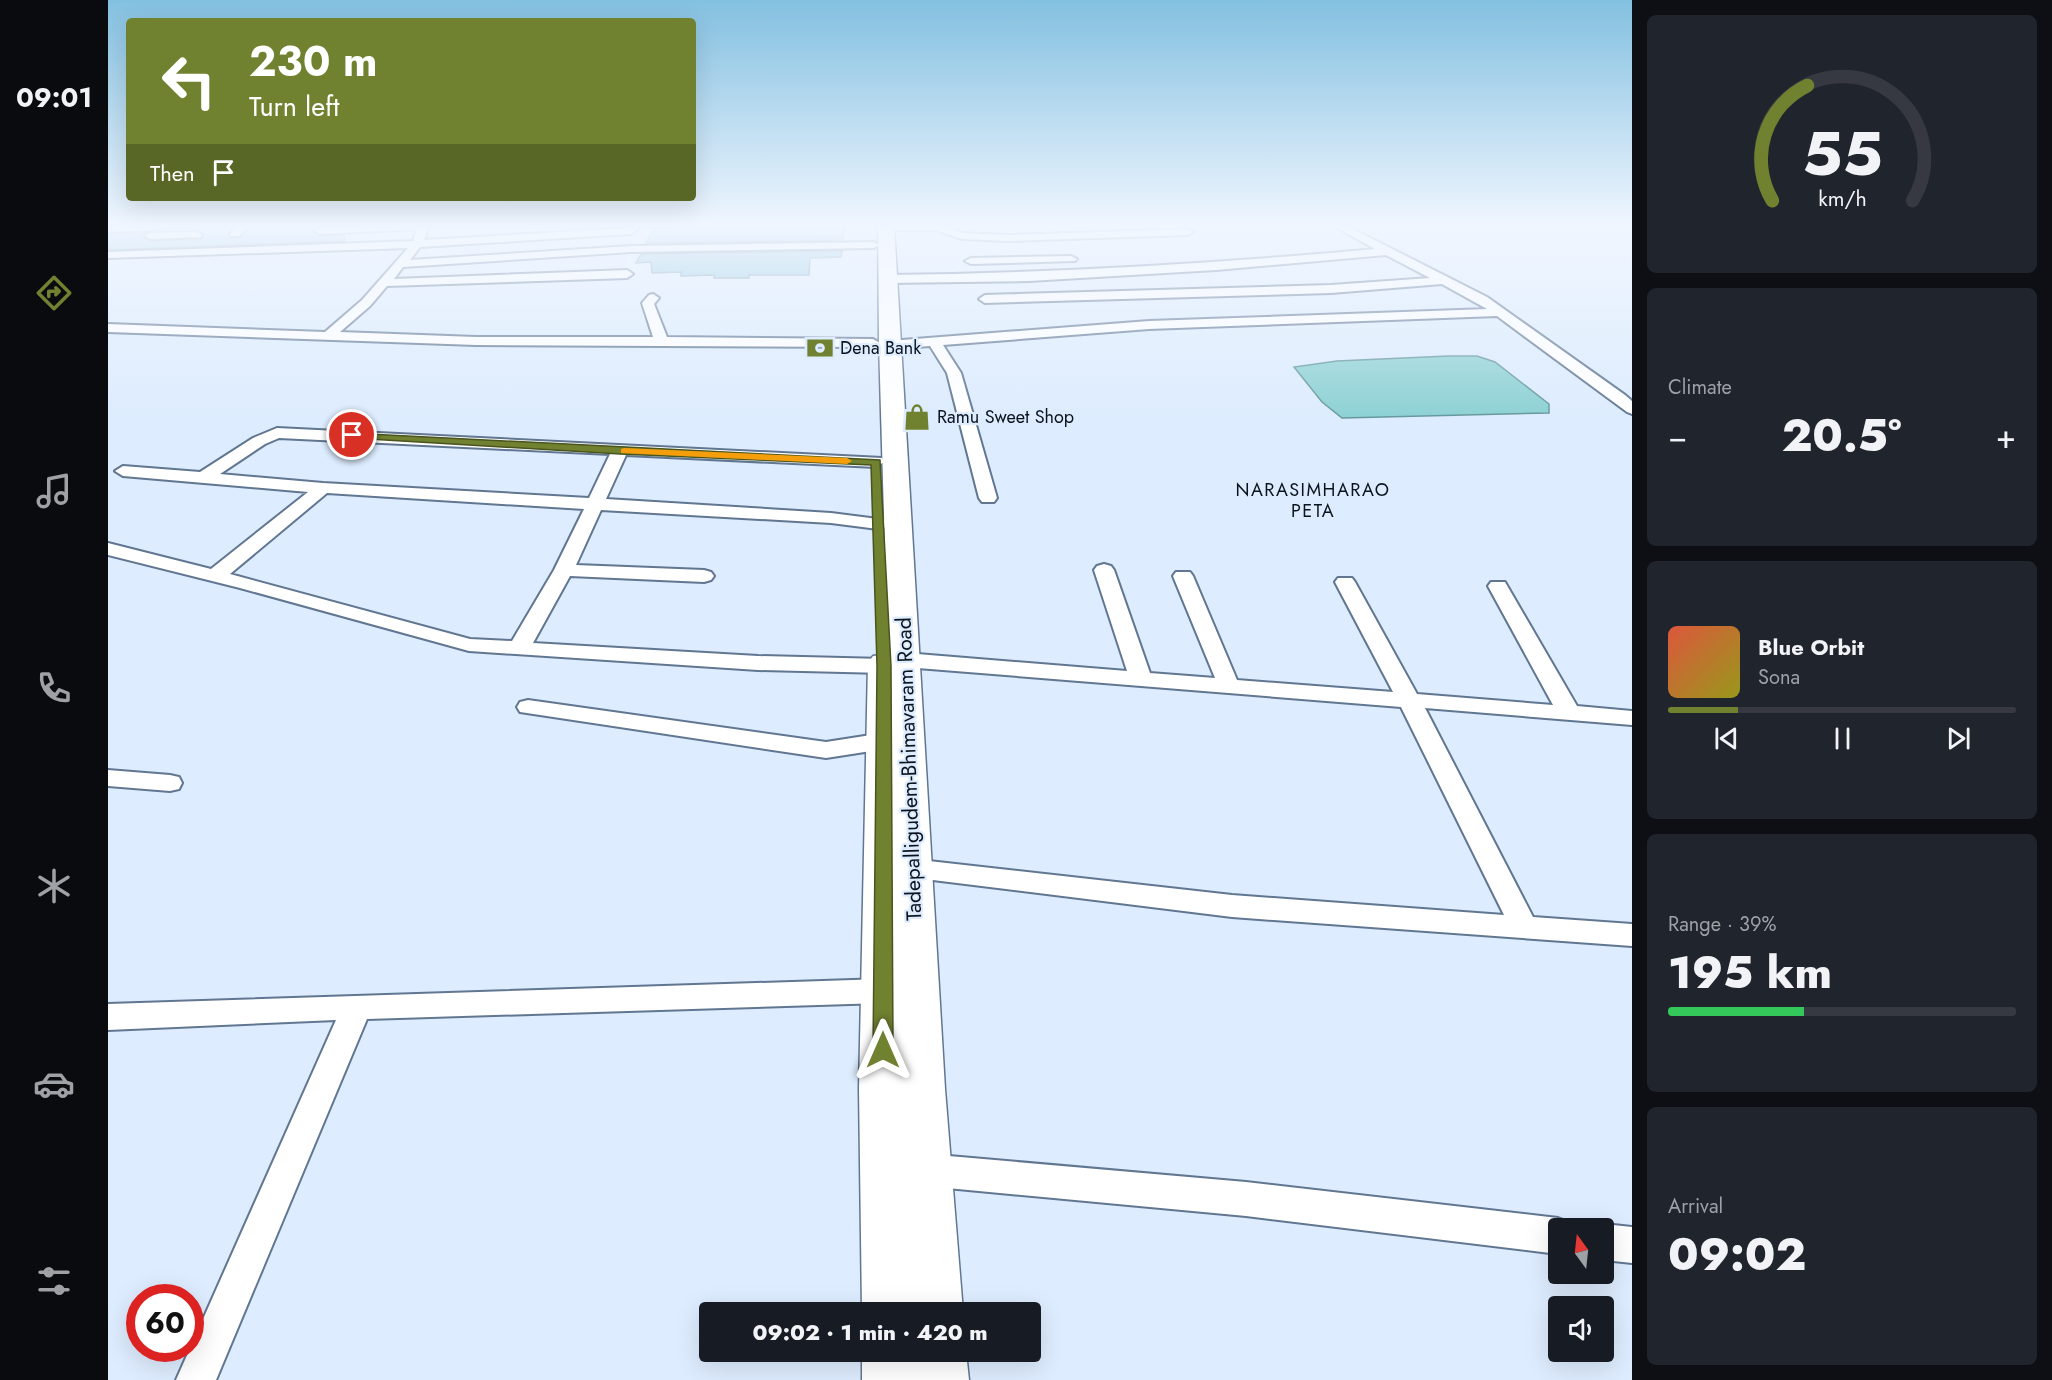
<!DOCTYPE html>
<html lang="en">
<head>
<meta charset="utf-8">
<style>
  :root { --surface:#171b24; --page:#20242c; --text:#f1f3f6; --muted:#9ea1a6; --line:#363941; --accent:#708130 }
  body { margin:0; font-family:Jost,sans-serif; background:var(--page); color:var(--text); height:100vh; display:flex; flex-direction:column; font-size:22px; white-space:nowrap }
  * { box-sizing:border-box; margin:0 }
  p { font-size:20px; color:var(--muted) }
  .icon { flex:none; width:33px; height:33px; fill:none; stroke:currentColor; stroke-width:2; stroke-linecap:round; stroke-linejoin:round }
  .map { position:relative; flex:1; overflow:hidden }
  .side { display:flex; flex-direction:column; gap:15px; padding:15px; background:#0d0f14; width:420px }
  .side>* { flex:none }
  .banner { position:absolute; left:18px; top:18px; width:570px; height:183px; border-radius:6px; box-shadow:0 6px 24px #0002; background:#708130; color:#fff; overflow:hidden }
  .needle { width:39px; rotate:345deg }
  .fabs { position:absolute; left:1440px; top:1218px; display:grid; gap:12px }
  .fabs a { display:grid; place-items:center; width:66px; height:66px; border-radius:6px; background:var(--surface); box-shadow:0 6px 24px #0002; font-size:30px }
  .speed { position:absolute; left:18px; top:1284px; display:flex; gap:12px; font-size:30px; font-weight:700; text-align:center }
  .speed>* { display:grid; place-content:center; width:78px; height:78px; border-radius:50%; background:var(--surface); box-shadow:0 6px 24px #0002; line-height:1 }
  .speed .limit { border:9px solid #d22; background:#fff; color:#111 }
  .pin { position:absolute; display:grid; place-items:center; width:51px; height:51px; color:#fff; margin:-26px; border:3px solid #fff; border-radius:50%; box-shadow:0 2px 6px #0007 }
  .me { position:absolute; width:66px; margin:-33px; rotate:0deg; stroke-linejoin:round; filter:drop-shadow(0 0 4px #0008) }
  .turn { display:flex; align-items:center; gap:21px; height:126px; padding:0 24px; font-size:27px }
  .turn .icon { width:78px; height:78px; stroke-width:2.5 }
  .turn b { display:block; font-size:42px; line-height:51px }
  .then { display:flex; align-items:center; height:57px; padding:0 24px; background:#0003; gap:12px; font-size:22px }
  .big { font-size:45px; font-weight:800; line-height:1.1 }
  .side .tile { flex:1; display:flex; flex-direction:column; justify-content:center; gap:9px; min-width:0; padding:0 21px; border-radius:9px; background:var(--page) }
  .side .dial { align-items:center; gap:0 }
  .dial svg { height:156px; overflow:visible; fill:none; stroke:var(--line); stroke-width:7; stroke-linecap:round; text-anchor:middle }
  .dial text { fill:var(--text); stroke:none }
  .song { display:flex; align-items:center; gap:18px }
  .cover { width:72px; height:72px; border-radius:9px; background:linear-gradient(135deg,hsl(10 70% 55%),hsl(60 70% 35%)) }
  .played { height:6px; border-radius:3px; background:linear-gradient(90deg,var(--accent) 20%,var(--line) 20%) }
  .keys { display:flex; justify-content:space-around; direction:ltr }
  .heat { display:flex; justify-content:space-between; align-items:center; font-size:33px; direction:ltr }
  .charge { height:9px; border-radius:4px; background:linear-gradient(90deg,#34c759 39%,var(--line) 0) }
  .trip { position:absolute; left:591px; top:1302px; width:342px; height:60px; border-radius:6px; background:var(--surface); box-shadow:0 6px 24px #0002; font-weight:800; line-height:60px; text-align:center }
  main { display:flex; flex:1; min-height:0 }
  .tabs { display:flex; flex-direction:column; width:108px; justify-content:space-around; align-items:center; background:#090b0e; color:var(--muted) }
  .tabs .icon { width:42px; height:42px }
  .tabs .selected { color:var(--accent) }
  .tabs b { font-size:27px; color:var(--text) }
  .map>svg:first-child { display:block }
  .water { fill:#8dd1d4; stroke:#66989d; stroke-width:1.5 }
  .building { fill:#8bc4dd; stroke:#7198a8; stroke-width:1.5 }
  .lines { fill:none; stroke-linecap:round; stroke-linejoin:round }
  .street-casing { stroke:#607691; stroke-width:4 }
  .primary-casing { stroke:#607691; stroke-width:3 }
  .street { fill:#fff; fill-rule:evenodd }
  .primary { fill:#fff; fill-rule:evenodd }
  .route { fill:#708130; stroke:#49541f; stroke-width:1.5 }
  .slow { fill:#f59e0b }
  .labels { text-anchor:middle; stroke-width:4.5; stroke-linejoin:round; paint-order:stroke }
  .far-poi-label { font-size:18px; fill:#0b131d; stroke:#ddecfe; text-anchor:start }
  .far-neighbourhood-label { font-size:18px; letter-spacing:1.5px; fill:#0b131d; stroke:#ddecfe }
  .street-label { font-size:21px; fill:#0b131d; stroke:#ddecfe }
</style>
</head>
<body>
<main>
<nav class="tabs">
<b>09:01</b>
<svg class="icon selected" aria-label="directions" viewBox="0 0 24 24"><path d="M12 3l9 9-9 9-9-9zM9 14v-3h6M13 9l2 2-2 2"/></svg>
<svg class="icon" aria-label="music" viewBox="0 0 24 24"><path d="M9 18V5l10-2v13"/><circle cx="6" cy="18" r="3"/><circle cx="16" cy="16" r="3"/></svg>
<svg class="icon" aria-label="phone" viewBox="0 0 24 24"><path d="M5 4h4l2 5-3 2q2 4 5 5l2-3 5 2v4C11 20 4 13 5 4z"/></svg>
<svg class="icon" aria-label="climate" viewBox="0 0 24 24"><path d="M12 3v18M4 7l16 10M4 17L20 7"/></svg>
<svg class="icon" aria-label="car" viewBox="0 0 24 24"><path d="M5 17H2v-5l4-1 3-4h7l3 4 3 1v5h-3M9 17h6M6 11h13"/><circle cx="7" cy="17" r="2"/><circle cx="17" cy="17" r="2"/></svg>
<svg class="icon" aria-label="filters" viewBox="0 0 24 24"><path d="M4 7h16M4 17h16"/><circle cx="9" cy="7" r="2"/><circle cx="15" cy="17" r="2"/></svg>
</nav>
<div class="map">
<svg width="1524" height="1380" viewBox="0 0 1524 1380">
  <rect width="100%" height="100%" fill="#ddecfe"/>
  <path class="water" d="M 1340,356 L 1369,356 L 1387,362 L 1441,404 L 1441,413 L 1234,418 L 1214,402 L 1186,367 L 1229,361 Z"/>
  <g class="building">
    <path d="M 97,225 L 127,225 L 120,234 L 123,238 L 133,238 L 143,225 L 227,225 L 211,226 L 205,232 L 212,236 L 236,235 L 237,241 L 0,250 L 0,234 L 38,233 L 35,237 L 42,241 L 93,239 L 96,234 L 89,230 L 50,231 Z"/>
    <path d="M 656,225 L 737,225 L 735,240 L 538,243 L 546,228 Z"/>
    <path d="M 734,251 L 733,257 L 702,258 L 701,275 L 641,275 L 641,278 L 606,278 L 606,275 L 573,276 L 573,272 L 544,273 L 543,262 L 528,263 L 533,254 Z"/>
  </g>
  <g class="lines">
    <defs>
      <g id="street">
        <path d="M 49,225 L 49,229 L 45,230 L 0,232 L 0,226 Z"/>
        <path d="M 130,225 L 141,225 L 131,236 L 123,236 L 122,234 Z"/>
        <path d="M 267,225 L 330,225 L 320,228 L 316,240 L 520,228 L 524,225 L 535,225 L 523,234 L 312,247 L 302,260 L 523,246 L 766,242 L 771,245 L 766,248 L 523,252 L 295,267 L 286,279 L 519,270 L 525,274 L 519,278 L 279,286 L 262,306 L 232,332 L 368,337 L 545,337 L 534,303 L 541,295 L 545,294 L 551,298 L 546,304 L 559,337 L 765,339 L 772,343 L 765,347 L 368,345 L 0,332 L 0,324 L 217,332 L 254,300 L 300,248 L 0,258 L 0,252 L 305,241 L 309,229 L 212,234 L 207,231 L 212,228 Z"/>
        <path d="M 778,225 L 847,225 L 848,227 L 846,230 L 855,233 L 899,235 L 1080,229 L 1085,232 L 1080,235 L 899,241 L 854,239 L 828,230 L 774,230 L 773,228 Z"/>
        <path d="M 1224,225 L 1237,225 L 1379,297 L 1517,395 L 1524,401 L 1524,414 L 1519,412 L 1389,316 L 1041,329 L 835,345 L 853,373 L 889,498 L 886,502 L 874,502 L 871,498 L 839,373 L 822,346 L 781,349 L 774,345 L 781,341 L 1041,321 L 1379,309 L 1334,284 L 1223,293 L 877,303 L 871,299 L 877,295 L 1223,285 L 1322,278 L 1278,255 L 1108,270 L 921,281 L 780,283 L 774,279 L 780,275 C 943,273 1105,264 1267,249 Z"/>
        <path d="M 89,232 L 94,235 L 93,237 L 42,239 L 37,236 L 42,233 Z"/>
        <path d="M 963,256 L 969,259 L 967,261 L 863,264 L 857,261 L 863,258 Z"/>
        <path d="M 169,428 L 774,458 L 776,462 L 768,467 L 518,455 L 498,499 L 723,513 L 770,519 L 776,520 L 779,524 L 776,528 L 770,529 L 723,523 L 493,510 L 468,565 L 596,570 L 603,572 L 606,576 L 603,580 L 596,582 L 462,576 L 425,643 L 650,656 L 776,659 L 784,661 L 787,666 L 784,671 L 776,673 L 650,670 L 361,651 L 132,588 L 0,555 L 0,543 L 103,569 L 200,492 L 15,476 L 7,471 L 15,466 L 92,472 L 145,438 ZM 171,438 L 502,454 L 481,498 L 215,483 L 112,474 L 157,444 ZM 219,493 L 476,509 L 446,570 L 404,641 L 362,639 L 122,574 Z"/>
        <path d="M 996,564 L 1003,566 L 1006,570 L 1042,673 L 1107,678 L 1065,576 L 1068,572 L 1082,572 L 1085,576 L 1129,680 L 1285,692 L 1227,582 L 1230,578 L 1244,578 L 1247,582 L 1309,694 L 1445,705 L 1380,586 L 1383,582 L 1397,582 L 1469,706 L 1524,711 L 1524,725 L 1317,708 L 1425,917 L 1524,924 L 1524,946 L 1124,917 L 784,875 L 780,868 L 784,861 L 794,858 L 1124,895 L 1396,915 L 1293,707 L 797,667 L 789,665 L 786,660 L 789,655 L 797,653 L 1019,671 L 986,570 L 989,566 Z"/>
        <path d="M 420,700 L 718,742 L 776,733 L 784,736 L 788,741 L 784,746 L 776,749 L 718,758 L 412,712 L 409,707 L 412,702 Z"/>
        <path d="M 0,770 L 62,775 L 71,777 L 74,783 L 71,789 L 62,791 L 0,786 Z"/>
        <path d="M 775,979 L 786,982 L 790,991 L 786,1000 L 775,1003 L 259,1019 L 108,1380 L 68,1380 L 228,1020 L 0,1030 L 0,1004 Z"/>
        <path d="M 818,1154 L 1138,1182 L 1450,1218 L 1463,1223 L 1465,1228 L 1450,1228 L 1450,1254 L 1138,1216 L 818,1186 L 806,1182 L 801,1170 L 806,1158 Z"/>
        <path d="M 1496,1224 L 1524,1227 L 1524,1263 L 1496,1260 L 1496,1228 L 1485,1228 Z"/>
      </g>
      <g id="primary">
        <path d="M 770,225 L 786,225 L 837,1089 L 855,1312 L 754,1312 L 751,1089 L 760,663 L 765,656 L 780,654 L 771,343 Z"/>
        <path d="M 754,1352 L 858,1352 L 861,1380 L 754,1380 Z"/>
      </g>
    </defs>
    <use href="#street" class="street-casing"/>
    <use href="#primary" class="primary-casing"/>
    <use href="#street" class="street"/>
    <use href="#primary" class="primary"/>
  </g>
  <linearGradient id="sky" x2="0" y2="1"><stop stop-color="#83c0e0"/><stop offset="0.54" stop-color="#f0f6ff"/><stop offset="1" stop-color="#f0f6ff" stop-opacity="0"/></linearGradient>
  <rect width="1524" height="418" fill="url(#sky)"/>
  <path class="route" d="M 241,433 L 772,460 L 783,666 L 785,1050 L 782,1055 L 775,1058 L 768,1055 L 765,1050 L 769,666 L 763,465 L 512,454 L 244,438 L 241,437 Z"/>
  <path class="slow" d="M 516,448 L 739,458 L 744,461 L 739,464 L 513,453 L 513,449 Z"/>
  <defs>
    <symbol id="bank-bare" viewBox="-9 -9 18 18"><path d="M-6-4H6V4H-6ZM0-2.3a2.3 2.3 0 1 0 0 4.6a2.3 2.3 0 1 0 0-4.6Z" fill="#708130" stroke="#ddecfe" stroke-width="2.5" paint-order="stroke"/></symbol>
    <symbol id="shop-bare" viewBox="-9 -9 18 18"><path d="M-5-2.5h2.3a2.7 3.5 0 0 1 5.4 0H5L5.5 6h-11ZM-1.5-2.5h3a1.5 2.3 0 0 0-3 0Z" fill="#708130" stroke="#ddecfe" stroke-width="2.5" paint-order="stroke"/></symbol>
  </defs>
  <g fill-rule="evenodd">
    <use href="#bank-bare" x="693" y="329" width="38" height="38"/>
    <use href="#shop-bare" x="790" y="398" width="38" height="38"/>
  </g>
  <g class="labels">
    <g class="far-poi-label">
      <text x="732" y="354">Dena Bank</text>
      <text x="829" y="423">Ramu Sweet Shop</text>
    </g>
    <g class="far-neighbourhood-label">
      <text x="1205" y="496">NARASIMHARAO<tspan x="1205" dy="21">PETA</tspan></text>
    </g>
    <g class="street-label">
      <text transform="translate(801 769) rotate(-92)" y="7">Tadepalligudem-Bhimavaram Road</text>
    </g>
  </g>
</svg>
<div class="fabs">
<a><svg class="needle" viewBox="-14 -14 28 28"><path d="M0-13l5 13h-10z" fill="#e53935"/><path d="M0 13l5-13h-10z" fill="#9ea1a6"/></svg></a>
<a><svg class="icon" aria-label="sound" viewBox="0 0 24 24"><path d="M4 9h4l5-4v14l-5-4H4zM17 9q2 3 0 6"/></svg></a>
</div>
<div class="speed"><div class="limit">60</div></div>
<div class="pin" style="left:244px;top:435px;background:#d93025"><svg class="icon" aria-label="arrive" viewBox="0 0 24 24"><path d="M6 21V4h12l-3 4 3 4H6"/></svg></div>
<svg class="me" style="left:775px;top:1050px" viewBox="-20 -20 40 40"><path d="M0-17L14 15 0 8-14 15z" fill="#708130" stroke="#fff" stroke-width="4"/></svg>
<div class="trip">09:02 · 1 min · 420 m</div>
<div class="banner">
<div class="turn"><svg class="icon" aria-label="left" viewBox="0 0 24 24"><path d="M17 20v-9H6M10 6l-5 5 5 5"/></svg><div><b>230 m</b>Turn left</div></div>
<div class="then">Then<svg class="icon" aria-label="arrive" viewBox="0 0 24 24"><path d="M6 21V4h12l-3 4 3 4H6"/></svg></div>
</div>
</div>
<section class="side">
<div class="tile dial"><svg viewBox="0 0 100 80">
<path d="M14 69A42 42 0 1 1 86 69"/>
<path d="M14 69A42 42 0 0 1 32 10" stroke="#708130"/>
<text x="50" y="56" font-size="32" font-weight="700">55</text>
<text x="50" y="72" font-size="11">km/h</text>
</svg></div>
<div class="tile"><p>Climate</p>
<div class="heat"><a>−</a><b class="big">20.5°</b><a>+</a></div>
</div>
<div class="tile">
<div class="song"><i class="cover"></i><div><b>Blue Orbit</b><p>Sona</p></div></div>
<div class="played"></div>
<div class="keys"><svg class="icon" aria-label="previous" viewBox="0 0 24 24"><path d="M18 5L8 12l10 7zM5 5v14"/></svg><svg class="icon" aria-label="pause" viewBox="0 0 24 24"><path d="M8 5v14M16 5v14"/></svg><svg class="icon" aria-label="next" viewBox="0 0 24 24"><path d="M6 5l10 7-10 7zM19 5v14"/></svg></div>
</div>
<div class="tile"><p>Range · 39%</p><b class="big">195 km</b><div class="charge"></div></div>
<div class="tile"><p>Arrival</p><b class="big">09:02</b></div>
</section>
</main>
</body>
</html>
